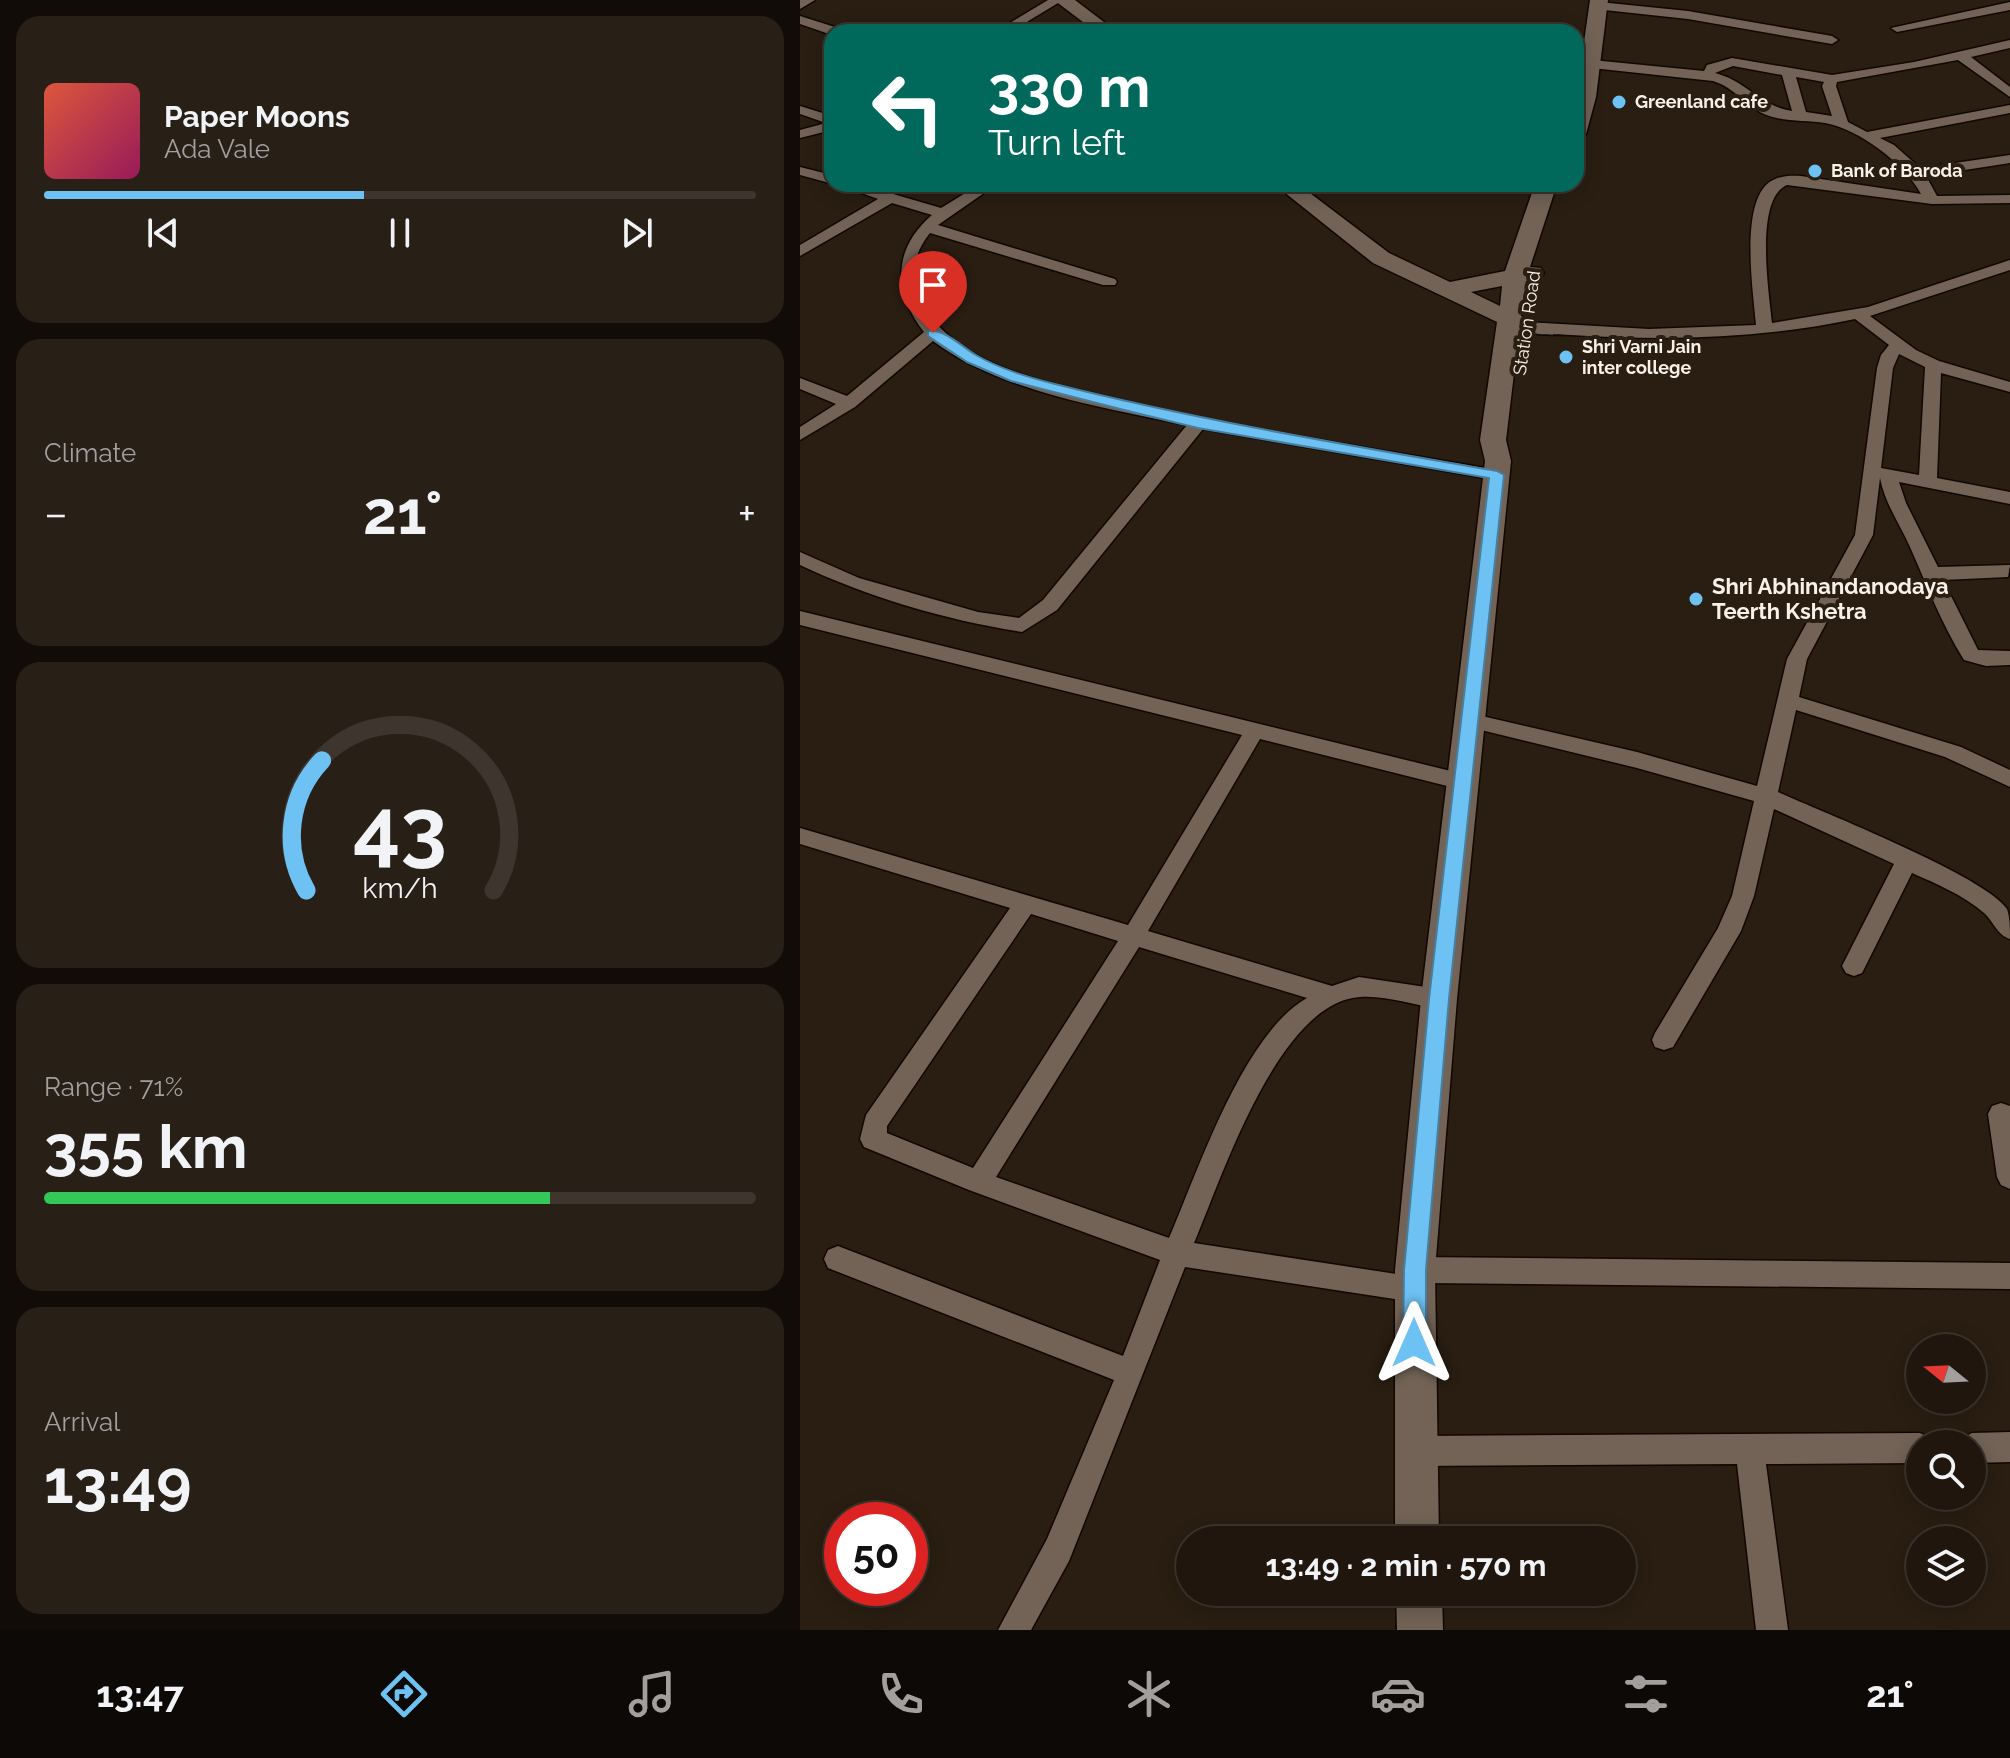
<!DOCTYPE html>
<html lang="en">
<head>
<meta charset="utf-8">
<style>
  :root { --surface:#20160e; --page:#281f17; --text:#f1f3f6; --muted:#a29f9e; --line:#3d352e; --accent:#6ec2f3 }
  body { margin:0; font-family:Raleway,sans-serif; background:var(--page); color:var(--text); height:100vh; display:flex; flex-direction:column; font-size:30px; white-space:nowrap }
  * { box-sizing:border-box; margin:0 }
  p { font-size:26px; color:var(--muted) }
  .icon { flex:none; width:44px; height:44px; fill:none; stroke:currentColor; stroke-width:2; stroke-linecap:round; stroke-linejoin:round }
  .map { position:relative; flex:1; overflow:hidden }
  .drawer { display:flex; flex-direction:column; gap:16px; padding:16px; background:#120c08; width:800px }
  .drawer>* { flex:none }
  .hud { position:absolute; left:24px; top:24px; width:760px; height:168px; border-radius:24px; box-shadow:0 4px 20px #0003,0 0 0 2px var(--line); background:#00695c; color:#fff; overflow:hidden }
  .needle { width:52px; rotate:288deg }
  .fabs { position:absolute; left:1106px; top:1334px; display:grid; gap:16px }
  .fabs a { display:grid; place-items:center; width:80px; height:80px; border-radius:50%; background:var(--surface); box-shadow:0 4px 20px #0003,0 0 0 2px var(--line); font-size:40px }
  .speed { position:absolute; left:24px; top:1502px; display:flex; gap:16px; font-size:40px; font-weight:700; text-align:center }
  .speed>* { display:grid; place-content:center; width:104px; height:104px; border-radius:50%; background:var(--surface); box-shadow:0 4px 20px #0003,0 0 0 2px var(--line); line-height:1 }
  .speed .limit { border:12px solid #d22; background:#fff; color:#111 }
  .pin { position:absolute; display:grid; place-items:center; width:68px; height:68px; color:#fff; margin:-82px -34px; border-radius:50% 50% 50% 0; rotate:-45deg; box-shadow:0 0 8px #0007 }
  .pin .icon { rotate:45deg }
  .me { position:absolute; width:88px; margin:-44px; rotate:0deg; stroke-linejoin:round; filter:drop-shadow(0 0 6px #0008) }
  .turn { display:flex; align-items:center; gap:28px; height:168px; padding:0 32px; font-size:36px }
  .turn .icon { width:104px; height:104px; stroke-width:2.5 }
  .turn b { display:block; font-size:56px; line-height:68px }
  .big { font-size:60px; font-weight:700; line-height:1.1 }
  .drawer .tile { flex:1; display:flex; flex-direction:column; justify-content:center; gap:12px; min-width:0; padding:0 28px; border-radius:24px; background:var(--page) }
  .drawer .dial { align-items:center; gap:0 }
  .dial svg { height:208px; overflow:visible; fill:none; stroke:var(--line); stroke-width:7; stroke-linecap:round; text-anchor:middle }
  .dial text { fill:var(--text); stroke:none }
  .song { display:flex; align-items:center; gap:24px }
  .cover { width:96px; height:96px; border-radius:12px; background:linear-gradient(135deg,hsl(10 70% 55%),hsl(330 70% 35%)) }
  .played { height:8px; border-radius:4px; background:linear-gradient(90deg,var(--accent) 45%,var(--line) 45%) }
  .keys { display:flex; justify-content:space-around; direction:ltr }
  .heat { display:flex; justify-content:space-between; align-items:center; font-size:44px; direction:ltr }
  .charge { height:12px; border-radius:6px; background:linear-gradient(90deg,#34c759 71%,var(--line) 0) }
  .trip { position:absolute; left:376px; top:1526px; width:460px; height:80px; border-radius:40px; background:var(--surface); box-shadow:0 4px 20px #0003,0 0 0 2px var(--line); font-weight:700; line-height:80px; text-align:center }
  .dock { display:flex; height:128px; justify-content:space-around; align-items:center; background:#0d0906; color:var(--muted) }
  .dock .icon { width:56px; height:56px }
  .dock .active { color:var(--accent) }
  .dock b { font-size:36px; color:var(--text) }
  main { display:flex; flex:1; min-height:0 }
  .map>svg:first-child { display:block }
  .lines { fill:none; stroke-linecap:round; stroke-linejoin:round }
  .street-casing { stroke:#120701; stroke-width:3 }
  .secondary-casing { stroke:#120701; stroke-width:3 }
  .street { fill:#726356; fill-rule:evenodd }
  .secondary { fill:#726356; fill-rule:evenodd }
  .route { fill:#6ec2f3; stroke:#487e9e; stroke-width:2 }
  .poi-dot { fill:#6ec2f3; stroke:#2a1e12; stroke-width:3 }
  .labels { text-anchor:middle; stroke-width:8; stroke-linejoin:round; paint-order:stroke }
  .far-poi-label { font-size:18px; font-weight:bold; fill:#f9f0e8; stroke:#2a1e12; text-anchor:start }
  .far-street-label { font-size:18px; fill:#f9f0e8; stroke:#2a1e12 }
  .poi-label { font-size:22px; font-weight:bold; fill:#f9f0e8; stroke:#2a1e12; text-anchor:start }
</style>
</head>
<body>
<main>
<section class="drawer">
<div class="tile">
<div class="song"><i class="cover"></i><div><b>Paper Moons</b><p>Ada Vale</p></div></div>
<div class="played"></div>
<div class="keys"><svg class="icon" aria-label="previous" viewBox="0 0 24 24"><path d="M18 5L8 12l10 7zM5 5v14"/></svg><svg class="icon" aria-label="pause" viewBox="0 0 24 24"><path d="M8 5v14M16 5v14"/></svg><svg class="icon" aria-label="next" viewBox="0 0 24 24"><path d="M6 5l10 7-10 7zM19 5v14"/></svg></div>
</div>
<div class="tile"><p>Climate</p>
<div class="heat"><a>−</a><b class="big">21°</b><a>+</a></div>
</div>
<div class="tile dial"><svg viewBox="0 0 100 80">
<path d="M14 69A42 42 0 1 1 86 69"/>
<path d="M14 69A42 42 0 0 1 20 19" stroke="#6ec2f3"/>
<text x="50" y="56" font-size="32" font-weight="700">43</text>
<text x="50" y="72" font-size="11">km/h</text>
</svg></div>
<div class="tile"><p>Range · 71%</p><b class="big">355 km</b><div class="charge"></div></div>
<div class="tile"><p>Arrival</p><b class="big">13:49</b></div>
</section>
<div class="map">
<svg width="1210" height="1630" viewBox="0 0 1210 1630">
  <rect width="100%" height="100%" fill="#2a1e12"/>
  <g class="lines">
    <defs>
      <g id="street">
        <path d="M 0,0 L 15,0 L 0,9 Z"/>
        <path d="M 248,0 L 263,0 L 210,32 L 195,32 Z"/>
        <path d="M 799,2 L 888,11 L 1032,36 L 1038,40 L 1032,44 L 888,19 L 795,9 L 795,3 Z"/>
        <path d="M 1210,2 L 1210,10 L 1097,32 L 1091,28 Z"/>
        <path d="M 0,16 L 41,29 L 42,32 L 32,32 L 32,35 L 0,24 Z"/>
        <path d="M 1210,40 L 1210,48 L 1171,57 L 1210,87 L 1210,97 L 1158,60 L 1037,82 L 1036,86 L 1048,122 L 1067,132 L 1210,105 L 1210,113 L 1080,138 L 1094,145 L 1120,168 L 1210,155 L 1210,163 L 1126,176 L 1137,196 L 1210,195 L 1210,203 L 1132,204 L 987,185 C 954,199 969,293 972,323 L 1068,307 L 1210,260 L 1210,270 L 1070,316 L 1116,350 L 1139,361 L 1210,382 L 1210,392 L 1141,373 L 1137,478 L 1210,492 L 1210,504 L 1099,482 L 1106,503 L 1138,567 L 1210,565 L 1208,577 L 1143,580 L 1178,650 L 1210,651 L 1210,665 L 1186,666 L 1164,660 C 1141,623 1127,585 1110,547 C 1100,524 1085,504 1080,478 L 1073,535 L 1007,659 L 999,697 L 1161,747 L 1210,770 L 1210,787 L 1145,757 L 996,710 L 978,792 C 1022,812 1185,876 1207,909 C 1210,917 1210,930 1210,939 C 1197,935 1194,922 1184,913 C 1163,895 1137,884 1112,873 L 1062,973 L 1054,976 L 1046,973 L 1042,966 L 1094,864 L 974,809 L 954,896 L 941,931 L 873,1047 L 864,1050 L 855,1047 L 852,1040 L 855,1033 L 918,928 L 932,896 L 954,801 L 837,768 L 669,727 L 662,725 L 659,720 L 662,715 L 669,713 L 837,752 L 957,786 L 987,659 L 1055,535 L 1077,368 L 1081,355 L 1089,345 L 1055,319 C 961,339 867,341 771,335 C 756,334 729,337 718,327 L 726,322 L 849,329 L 956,325 C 953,291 941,211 966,185 C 975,176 989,175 1001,176 L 1121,194 C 1105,164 1059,129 1025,123 C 1006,120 982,122 964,114 C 945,105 935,88 913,81 L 792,68 L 785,64 L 792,60 L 904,71 L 907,65 L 932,58 L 1032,75 L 1114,62 ZM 933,66 L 982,75 L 992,111 C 960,106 947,81 915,73 ZM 996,77 L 1024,82 L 1022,86 L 1032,116 L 1006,112 ZM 1099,354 L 1125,367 L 1119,475 L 1081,468 L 1093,368 Z"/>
        <path d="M 0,106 L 32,116 L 32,130 L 0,138 L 0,130 L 26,123 L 0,114 Z"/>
        <path d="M 0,167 L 32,175 L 33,184 L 0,175 Z"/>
        <path d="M 37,184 L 59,184 L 141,208 L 180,184 L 197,184 L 138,225 L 315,279 L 317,282 L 315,285 L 303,285 L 130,233 C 91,281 132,330 176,355 C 220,379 272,388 321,400 C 445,430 571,448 697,470 L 706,475 L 697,480 L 403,429 L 257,610 L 222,632 C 146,620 70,598 0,565 L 0,552 L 59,578 L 178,612 L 219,618 L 243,600 L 387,425 C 305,408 201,392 133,341 L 55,407 L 0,440 L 0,427 L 36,404 L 0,389 L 0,378 L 47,396 L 124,332 C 93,293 92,249 132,215 L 92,203 L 0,256 L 0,245 L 78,199 Z"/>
        <path d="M 0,611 L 671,776 L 674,782 L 671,788 L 663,790 L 460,739 L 348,931 L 532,986 L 559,977 L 639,989 L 648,992 L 651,999 L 648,1006 L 639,1009 C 614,1005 585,995 560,997 C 478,1002 421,1180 394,1243 L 603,1275 L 601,1270 L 605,1261 L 615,1257 L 1210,1263 L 1210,1289 L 625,1283 L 628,1289 L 624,1298 L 614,1302 L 385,1267 L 269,1561 L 231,1630 L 198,1630 L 247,1539 L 314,1380 L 28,1268 L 24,1259 L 28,1250 L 38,1246 L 323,1356 L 360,1260 L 169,1190 L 64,1147 L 60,1139 L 66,1115 L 210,908 L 0,844 L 0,828 L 328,925 L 442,735 L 0,625 ZM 231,914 L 318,941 L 173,1168 L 87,1133 L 87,1126 ZM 339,947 L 507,998 C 443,1034 398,1171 369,1238 L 196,1177 Z"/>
        <path d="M 1201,1103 L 1210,1106 L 1210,1189 L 1201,1185 L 1197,1177 L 1188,1114 L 1192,1106 Z"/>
        <path d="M 1210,1432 L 1210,1462 L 1172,1463 L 1172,1444 L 1159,1444 L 1162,1438 L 1172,1433 Z"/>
        <path d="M 1120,1433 L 1130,1438 L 1133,1444 L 1120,1444 L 1120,1463 L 966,1464 L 988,1630 L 956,1630 L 937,1464 L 615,1466 L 605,1461 L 600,1451 L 605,1441 L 615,1436 Z"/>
      </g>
      <g id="secondary">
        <path d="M 254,0 L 275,0 L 317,32 L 296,32 Z"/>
        <path d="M 790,0 L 808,0 L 796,97 L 786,134 L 776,140 L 776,98 Z"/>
        <path d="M 474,184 L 498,184 L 589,253 L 650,282 L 705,271 L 735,184 L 757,184 L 730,267 L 741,268 L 744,273 L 741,278 L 726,281 L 721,316 L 738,327 L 734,332 L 719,332 L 706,440 L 711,461 L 657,999 L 635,1270 L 639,1540 L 595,1540 L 595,1270 L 621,999 L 685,461 L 680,440 L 697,322 L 573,263 ZM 702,286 L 700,306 L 671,292 Z"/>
        <path d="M 596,1592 L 642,1592 L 643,1630 L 597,1630 Z"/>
      </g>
    </defs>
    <use href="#street" class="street-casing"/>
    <use href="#secondary" class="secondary-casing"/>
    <use href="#street" class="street"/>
    <use href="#secondary" class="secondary"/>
  </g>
  <path class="route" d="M 128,331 C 144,328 162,347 176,355 C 200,369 228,377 255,384 C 402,421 548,445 697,471 L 704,475 L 649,999 L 626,1270 L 626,1343 L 622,1351 L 614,1354 L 606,1351 L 603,1343 L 604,1270 L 629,999 L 689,478 L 398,428 L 328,411 L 211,381 L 167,362 L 128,336 Z"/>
  <g class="poi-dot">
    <circle cx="819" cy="102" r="8"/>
    <circle cx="1015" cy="171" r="8"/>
    <circle cx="766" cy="357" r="8"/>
    <circle cx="896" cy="599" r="8"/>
  </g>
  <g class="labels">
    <g class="far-poi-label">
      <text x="835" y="108">Greenland cafe</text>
      <text x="1031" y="177">Bank of Baroda</text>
      <text x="782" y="353">Shri Varni Jain<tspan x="782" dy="21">inter college</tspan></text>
    </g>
    <g class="far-street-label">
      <text transform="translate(727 323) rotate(-82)" y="6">Station Road</text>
    </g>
    <g class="poi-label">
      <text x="912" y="594">Shri Abhinandanodaya<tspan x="912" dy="25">Teerth Kshetra</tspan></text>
    </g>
  </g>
</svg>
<div class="fabs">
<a><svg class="needle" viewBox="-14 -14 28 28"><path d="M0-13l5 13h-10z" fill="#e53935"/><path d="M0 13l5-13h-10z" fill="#a29f9e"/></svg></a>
<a><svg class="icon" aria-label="search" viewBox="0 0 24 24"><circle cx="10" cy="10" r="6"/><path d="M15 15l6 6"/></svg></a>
<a><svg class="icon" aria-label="layers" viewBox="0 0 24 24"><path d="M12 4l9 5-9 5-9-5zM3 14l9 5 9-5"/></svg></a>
</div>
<div class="speed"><div class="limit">50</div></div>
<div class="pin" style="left:133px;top:333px;background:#d93025"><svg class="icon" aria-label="arrive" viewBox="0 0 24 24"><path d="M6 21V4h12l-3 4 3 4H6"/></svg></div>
<svg class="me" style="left:614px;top:1343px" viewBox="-20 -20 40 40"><path d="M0-17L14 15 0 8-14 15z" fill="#6ec2f3" stroke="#fff" stroke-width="4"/></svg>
<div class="trip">13:49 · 2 min · 570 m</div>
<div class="hud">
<div class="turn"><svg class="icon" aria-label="left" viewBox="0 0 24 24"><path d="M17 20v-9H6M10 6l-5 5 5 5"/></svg><div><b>330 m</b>Turn left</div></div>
</div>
</div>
</main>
<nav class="dock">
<b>13:47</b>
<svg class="icon active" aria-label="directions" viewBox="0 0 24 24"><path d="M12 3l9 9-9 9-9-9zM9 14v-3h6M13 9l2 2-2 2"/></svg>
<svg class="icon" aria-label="music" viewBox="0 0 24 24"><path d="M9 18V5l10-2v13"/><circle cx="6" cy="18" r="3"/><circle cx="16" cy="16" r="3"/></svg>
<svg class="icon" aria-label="phone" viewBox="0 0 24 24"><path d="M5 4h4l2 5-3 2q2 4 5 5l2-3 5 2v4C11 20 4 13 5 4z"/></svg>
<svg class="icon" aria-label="climate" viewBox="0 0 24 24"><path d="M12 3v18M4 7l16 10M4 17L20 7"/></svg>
<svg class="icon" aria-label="car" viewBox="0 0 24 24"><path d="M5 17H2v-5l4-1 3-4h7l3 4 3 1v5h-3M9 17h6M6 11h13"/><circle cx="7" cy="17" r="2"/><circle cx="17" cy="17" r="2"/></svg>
<svg class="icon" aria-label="filters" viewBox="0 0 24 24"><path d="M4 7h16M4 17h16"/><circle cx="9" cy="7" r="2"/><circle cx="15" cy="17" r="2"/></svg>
<b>21°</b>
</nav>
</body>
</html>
